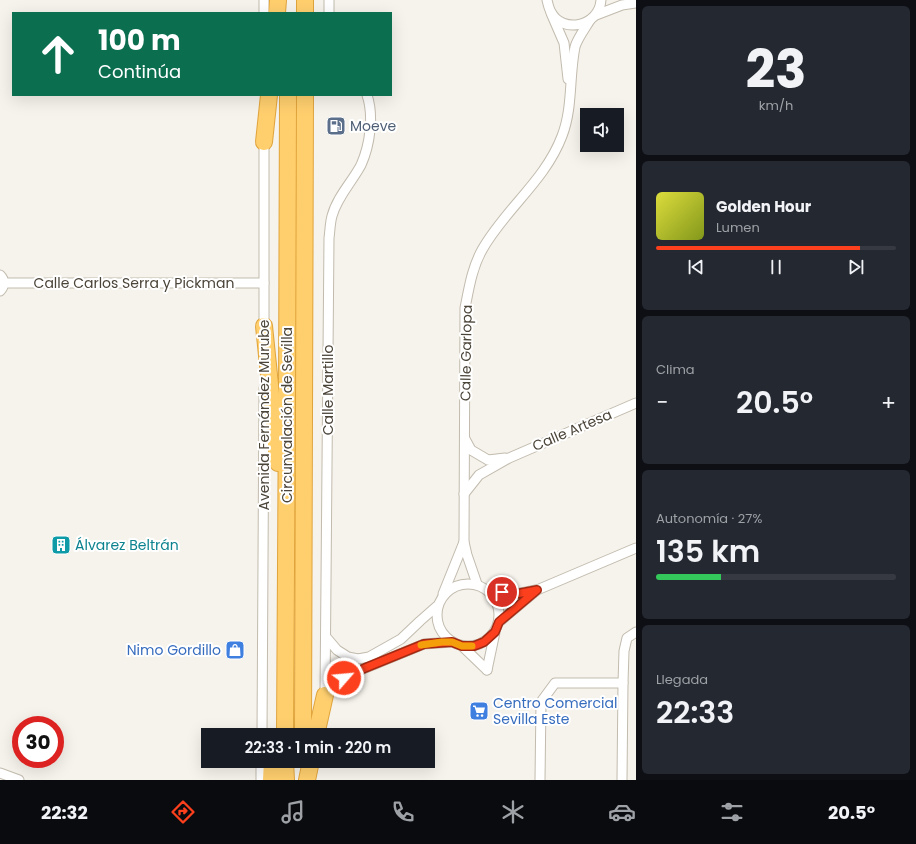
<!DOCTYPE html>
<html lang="es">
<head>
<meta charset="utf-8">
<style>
  :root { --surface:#171b24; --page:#242831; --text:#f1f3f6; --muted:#9ea1a6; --line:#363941; --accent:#fc3f1d }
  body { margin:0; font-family:Poppins,sans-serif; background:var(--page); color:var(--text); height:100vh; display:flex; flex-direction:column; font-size:15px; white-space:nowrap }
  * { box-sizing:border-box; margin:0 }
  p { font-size:13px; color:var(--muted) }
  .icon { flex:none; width:22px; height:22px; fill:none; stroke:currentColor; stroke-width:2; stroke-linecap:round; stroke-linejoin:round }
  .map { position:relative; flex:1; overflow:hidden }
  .sheet { display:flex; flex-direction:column; gap:6px; padding:6px; background:#0d0f14; width:280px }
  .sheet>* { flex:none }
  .hud { position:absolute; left:12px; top:12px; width:380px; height:84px; border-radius:0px; box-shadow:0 4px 16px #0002; background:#0b6e4f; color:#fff; overflow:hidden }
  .tools { position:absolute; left:580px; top:108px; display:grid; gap:8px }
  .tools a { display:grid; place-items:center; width:44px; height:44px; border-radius:0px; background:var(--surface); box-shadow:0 4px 16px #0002; font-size:20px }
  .speed { position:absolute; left:12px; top:716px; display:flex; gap:8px; font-size:20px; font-weight:700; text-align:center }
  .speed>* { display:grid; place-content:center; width:52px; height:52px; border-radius:50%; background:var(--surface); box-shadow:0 4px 16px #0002; line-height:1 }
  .speed .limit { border:6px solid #d22; background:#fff; color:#111 }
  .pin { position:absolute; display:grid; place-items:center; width:34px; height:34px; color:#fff; margin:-17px; border:2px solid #fff; border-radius:50%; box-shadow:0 1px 4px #0007 }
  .me { position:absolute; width:44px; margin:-22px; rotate:63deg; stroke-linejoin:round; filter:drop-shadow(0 0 3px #0008) }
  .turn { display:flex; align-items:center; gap:14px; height:84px; padding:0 20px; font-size:18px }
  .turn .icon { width:52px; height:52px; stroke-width:2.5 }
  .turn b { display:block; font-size:28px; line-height:34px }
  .big { font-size:30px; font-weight:600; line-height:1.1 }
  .sheet .card { flex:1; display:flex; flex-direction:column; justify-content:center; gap:6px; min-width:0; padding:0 14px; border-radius:6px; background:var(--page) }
  .sheet .dial { align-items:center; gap:0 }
  .dial b { font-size:52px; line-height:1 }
  .song { display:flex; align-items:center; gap:12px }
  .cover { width:48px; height:48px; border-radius:6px; background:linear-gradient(135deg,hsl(60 70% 55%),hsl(70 70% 35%)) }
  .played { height:4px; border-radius:2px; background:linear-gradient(90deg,var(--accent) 85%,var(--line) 85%) }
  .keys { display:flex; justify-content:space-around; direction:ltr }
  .heat { display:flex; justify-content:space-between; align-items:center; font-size:22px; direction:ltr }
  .charge { height:6px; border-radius:3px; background:linear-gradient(90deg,#34c759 27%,var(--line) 0) }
  .trip { position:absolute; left:201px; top:728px; width:234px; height:40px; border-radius:0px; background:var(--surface); box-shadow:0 4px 16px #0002; font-weight:600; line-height:40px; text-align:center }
  .dock { display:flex; height:64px; justify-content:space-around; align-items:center; background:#090b0e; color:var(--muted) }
  .dock .icon { width:28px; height:28px }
  .dock .current { color:var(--accent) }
  .dock b { font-size:18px; color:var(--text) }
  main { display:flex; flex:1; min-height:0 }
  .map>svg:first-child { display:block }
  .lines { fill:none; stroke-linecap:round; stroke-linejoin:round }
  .minor-casing { stroke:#c2bbae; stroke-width:11 }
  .motorway-casing { stroke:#e0a43c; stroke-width:18 }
  .minor { stroke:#fff; stroke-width:9 }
  .motorway { stroke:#ffcf6e; stroke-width:16 }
  .route-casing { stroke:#a42913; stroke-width:10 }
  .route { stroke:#fc3f1d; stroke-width:7 }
  .slow { stroke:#f59e0b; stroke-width:7 }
  .labels { text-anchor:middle; stroke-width:4; stroke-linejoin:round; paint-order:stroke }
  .service-label { font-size:14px; fill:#4e5e75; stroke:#fff; text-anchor:start }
  .street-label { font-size:14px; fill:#4b4439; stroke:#fff }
  .culture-label { font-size:14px; fill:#0d838f; stroke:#fff; text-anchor:start }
  .shop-label { font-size:14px; fill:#366cbe; stroke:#fff; text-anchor:end }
</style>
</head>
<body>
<main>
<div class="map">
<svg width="636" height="780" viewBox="0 0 636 780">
  <rect width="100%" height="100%" fill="#f6f3ec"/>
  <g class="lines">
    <defs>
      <g id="minor">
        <path d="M 264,0 L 264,13"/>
        <path d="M 329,0 L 329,13"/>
        <path d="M 547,0 C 548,4 549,9 551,12 C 562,34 599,27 601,0"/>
        <path d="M 551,13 L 564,43 L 568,79"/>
        <path d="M 596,15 L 622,5 L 636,3"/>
        <path d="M 0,275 C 5,280 5,286 0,291"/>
        <path d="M 4,283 L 264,283"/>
        <path d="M 264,330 L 264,138"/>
        <path d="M 465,439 L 471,450 L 488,460 L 505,458"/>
        <path d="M 464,494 L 479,475 L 509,458 L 636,403"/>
        <circle cx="468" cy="615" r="31"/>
        <path d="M 477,584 L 467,555 L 464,542 L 465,308 C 469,288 472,268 482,250 C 505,209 545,181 562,136 C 573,108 569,76 575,47 C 577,39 586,27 590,20"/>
        <path d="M 487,590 L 516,594 L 536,590"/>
        <path d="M 443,594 L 464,542"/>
        <path d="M 499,622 L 537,590 L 636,548"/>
        <path d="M 326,637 L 337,650 L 348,657 L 358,659 L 369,657 L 401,639 L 420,621 L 437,606"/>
        <path d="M 462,646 L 487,670"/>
        <path d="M 487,670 L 495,632"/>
        <path d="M 325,695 L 329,238 C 330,231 330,223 332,216 C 337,197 352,182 361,165 C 370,145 374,116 367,95"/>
        <path d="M 325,695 L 337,683 L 351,674 L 424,644 L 452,642"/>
        <path d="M 262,735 L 264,388"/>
        <path d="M 0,773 L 19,780"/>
        <path d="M 261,780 L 261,761"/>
        <path d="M 540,780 L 541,702 L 555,683 L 623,683"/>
        <path d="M 622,780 L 623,683 L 624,651 L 627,638 L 636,632"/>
      </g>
      <g id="motorway">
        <path d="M 277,13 L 278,0"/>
        <path d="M 305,13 L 305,0"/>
        <path d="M 264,142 L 269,95"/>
        <path d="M 264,326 L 278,463"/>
        <path d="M 285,735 L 287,397 L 288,95"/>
        <path d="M 303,735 L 305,95"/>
        <path d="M 316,735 L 325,695"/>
        <path d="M 285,761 L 286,780"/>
        <path d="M 271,780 L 272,761"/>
        <path d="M 307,780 L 311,761"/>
      </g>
    </defs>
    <use href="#minor" class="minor-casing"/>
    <use href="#motorway" class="motorway-casing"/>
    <use href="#minor" class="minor"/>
    <use href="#motorway" class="motorway"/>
  </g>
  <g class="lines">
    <defs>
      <path id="route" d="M 344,678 L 365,668 L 424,644 L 452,642 L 462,646 L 474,646 L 484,642 L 495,632 L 499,622 L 537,590 L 516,594 L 502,592"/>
    </defs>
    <use href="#route" class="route-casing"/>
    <use href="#route" class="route"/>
    <path class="slow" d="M 421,645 L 442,642 L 452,642 L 462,646 L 472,646"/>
  </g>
  <defs>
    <symbol id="fuel-square" viewBox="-11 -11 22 22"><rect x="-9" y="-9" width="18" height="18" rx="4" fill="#5c6f8a" stroke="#fff"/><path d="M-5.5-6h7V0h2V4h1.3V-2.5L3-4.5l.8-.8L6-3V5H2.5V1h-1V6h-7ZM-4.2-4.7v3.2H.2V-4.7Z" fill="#fff"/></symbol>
    <symbol id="building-square" viewBox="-11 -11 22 22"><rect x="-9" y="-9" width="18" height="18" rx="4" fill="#0f9aa8" stroke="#fff"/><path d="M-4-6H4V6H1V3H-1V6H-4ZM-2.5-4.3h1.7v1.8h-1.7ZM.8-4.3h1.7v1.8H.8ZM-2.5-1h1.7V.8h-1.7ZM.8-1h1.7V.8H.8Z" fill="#fff"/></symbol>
    <symbol id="shop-square" viewBox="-11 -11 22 22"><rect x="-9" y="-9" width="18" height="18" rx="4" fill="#3f7fe0" stroke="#fff"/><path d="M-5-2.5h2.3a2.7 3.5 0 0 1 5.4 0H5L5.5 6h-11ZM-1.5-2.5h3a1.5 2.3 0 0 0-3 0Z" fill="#fff"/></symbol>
    <symbol id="supermarket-square" viewBox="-11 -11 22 22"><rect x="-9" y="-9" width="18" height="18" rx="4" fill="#3f7fe0" stroke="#fff"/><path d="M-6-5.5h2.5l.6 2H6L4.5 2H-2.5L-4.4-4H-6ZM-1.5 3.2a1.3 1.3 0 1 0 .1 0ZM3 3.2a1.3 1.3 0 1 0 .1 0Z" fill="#fff"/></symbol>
  </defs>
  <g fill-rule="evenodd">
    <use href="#fuel-square" x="325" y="115" width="22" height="22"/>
    <use href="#building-square" x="50" y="534" width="22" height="22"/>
    <use href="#shop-square" x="224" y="639" width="22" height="22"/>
    <use href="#supermarket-square" x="468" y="700" width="22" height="22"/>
  </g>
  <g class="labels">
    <g class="service-label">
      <text x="350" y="131">Moeve</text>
    </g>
    <g class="street-label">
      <text x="134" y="288">Calle Carlos Serra y Pickman</text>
      <text transform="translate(466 353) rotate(-89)" y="5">Calle Garlopa</text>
      <text transform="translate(328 390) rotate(-90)" y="5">Calle Martillo</text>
      <text transform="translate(264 415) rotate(-90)" y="5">Avenida Fernández Murube</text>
      <text transform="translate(287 415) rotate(-90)" y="5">Circunvalación de Sevilla</text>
      <text transform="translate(572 430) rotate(-23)" y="5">Calle Artesa</text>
    </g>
    <g class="culture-label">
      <text x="75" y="550">Álvarez Beltrán</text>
    </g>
    <g class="shop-label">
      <text x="221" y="655">Nimo Gordillo</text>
      <text x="493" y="708" text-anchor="start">Centro Comercial<tspan x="493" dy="16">Sevilla Este</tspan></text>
    </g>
  </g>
</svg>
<div class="tools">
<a><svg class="icon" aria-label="sound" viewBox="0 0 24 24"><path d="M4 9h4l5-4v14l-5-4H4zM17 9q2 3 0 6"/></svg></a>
</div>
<div class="speed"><div class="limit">30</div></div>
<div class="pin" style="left:502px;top:592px;background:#d93025"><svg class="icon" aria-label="arrive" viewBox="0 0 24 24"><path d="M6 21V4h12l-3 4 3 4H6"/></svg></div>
<svg class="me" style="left:344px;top:678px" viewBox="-20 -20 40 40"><circle r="17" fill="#fc3f1d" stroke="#fff" stroke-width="3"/><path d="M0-11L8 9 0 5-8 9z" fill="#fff"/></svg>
<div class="trip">22:33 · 1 min · 220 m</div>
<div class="hud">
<div class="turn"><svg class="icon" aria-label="ahead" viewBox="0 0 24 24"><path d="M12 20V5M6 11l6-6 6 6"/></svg><div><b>100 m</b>Continúa</div></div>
</div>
</div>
<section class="sheet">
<div class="card dial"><b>23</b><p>km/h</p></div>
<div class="card">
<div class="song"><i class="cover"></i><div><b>Golden Hour</b><p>Lumen</p></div></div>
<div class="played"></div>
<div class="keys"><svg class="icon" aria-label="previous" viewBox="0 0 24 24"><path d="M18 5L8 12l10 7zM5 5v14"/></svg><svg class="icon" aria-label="pause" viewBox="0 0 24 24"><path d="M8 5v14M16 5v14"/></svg><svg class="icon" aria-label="next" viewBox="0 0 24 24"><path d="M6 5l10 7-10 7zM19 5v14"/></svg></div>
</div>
<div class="card"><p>Clima</p>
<div class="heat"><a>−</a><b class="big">20.5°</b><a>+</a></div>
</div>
<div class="card"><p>Autonomía · 27%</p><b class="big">135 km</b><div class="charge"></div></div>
<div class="card"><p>Llegada</p><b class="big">22:33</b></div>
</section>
</main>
<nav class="dock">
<b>22:32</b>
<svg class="icon current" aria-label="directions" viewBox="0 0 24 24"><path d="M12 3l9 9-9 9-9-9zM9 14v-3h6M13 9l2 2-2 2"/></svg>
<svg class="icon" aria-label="music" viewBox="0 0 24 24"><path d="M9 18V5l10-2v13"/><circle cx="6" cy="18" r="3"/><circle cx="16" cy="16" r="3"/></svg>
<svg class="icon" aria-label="phone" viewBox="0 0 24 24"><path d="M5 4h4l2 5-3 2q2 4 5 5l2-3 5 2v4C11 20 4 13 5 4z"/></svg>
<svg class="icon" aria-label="climate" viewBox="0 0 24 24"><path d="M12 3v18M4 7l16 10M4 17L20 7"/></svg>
<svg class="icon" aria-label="car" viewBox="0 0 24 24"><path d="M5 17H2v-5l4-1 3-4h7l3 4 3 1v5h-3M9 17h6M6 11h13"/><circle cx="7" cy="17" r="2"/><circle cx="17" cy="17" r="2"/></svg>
<svg class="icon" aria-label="filters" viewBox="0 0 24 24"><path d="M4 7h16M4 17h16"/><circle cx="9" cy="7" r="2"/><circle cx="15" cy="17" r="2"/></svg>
<b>20.5°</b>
</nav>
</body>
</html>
